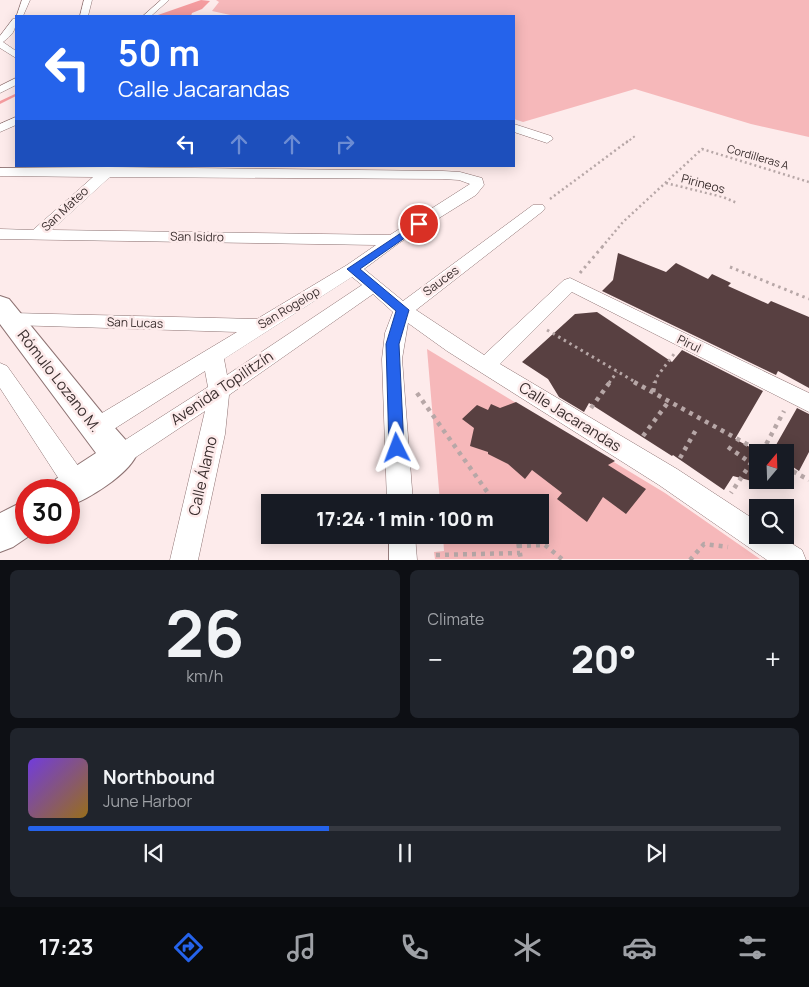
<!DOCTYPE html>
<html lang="en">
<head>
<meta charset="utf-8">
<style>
  :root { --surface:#171b24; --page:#20242c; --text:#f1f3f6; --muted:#9ea1a6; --line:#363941; --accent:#2563eb }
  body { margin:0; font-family:Manrope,sans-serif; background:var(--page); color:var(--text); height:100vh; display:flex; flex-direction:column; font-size:19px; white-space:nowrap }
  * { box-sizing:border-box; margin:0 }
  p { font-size:16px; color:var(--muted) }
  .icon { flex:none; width:28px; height:28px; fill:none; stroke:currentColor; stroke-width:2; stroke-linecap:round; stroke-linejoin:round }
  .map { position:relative; height:560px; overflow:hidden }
  .sheet { display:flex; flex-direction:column; gap:10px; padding:10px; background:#0d0f14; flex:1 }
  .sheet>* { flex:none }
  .hud { position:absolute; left:15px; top:15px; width:500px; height:152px; border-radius:0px; box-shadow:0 2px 12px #0003; background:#2563eb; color:#fff; overflow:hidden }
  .needle { width:32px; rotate:19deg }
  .controls { position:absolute; left:749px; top:444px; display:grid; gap:10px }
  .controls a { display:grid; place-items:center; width:45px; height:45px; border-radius:0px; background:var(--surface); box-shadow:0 2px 12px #0003; font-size:25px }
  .speed { position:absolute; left:15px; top:479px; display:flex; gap:10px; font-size:25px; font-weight:700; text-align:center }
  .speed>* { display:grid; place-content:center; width:65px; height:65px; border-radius:50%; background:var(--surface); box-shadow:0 2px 12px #0003; line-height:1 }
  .speed .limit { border:8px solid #d22; background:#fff; color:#111 }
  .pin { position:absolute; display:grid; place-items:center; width:42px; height:42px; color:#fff; margin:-21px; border:2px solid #fff; border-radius:50%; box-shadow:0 1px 5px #0007 }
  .me { position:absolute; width:55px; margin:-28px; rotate:357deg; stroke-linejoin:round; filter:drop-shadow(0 0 4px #0008) }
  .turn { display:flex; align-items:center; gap:18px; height:105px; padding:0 20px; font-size:22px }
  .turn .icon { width:65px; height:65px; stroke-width:2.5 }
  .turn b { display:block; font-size:35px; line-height:42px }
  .lanes { display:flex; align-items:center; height:48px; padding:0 20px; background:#0003; justify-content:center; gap:25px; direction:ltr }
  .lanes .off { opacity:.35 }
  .big { font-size:38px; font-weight:800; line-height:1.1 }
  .sheet .widget { flex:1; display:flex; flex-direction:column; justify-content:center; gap:8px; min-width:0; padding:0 18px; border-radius:8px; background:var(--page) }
  .sheet .dial { align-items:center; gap:0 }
  .dial b { font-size:65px; line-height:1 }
  .song { display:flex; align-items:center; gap:15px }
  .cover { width:60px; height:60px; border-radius:8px; background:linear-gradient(135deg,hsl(260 70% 55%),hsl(40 70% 35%)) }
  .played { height:5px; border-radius:2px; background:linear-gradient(90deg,var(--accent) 40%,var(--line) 40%) }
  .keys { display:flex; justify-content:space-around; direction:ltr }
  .heat { display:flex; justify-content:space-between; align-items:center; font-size:28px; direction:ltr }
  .sheet .tiles { flex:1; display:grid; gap:10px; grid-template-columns:1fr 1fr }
  .widget:last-child { grid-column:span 2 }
  .trip { position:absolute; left:261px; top:494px; width:288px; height:50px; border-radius:0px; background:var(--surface); box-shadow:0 2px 12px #0003; font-weight:800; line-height:50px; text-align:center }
  .tab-bar { display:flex; height:80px; justify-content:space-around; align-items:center; background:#090b0e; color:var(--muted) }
  .tab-bar .icon { width:35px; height:35px }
  .tab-bar .current { color:var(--accent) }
  .tab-bar b { font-size:22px; color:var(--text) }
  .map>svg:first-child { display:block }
  .green { fill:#f6b8ba }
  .water { fill:#f49c9f }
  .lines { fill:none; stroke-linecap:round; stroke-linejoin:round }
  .stream { fill:#f49c9f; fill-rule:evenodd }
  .building { fill:#584041 }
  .street-casing { stroke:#8e7373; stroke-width:1 }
  .secondary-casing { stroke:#8e7373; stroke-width:2 }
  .path-far3 { stroke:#b7a7a7; stroke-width:2; stroke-dasharray:2 2.5; stroke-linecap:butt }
  .path-far2 { stroke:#b7a7a7; stroke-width:2.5; stroke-dasharray:2 3; stroke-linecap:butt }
  .path-far1 { stroke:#b7a7a7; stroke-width:3; stroke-dasharray:2.5 4; stroke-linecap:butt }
  .path { stroke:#b7a7a7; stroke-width:4.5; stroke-dasharray:4 5; stroke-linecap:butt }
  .street { fill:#fff; fill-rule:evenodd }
  .secondary { fill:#fff; fill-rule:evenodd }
  .route { fill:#2563eb; stroke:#184099 }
  .labels { text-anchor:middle; stroke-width:5; stroke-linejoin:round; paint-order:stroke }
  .far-street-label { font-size:11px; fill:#3a2e2e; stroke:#fdebeb }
  .street-label { font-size:12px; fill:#3a2e2e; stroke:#fdebeb }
  .near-street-label { font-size:15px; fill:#3a2e2e; stroke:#fdebeb }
</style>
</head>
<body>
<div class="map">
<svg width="809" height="560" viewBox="0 0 809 560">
  <rect width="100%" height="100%" fill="#fdebeb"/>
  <g class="green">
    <path d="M 216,0 L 809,0 L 809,137 L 751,124 L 635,89 L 523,122 L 514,119 L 514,16 L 235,16 L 212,11 L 219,2 Z"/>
    <path d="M 427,349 L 665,493 L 760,559 L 435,559 L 434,552 L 444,551 L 443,535 L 540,535 L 540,502 L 440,502 Z"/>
  </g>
  <path class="water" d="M 201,0 L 210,1 L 202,9 L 192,13 L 191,16 L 155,16 Z"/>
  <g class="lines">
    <path class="stream" d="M 15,94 L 16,94 L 16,96 L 0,104 L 0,101 Z"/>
  </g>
  <g class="building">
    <path d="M 618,253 L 666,272 L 676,263 L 708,279 L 712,274 L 731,283 L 728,286 L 768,304 L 771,301 L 809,317 L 809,391 L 809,388 L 778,371 L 776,375 L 602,291 L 613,280 Z"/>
    <path d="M 597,312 L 672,362 L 682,350 L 763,391 L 735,439 L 759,452 L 758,480 L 784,480 L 778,488 L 733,476 L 724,490 L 673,455 L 672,456 L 589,403 L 584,412 L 559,397 L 548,379 L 522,362 L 575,314 Z"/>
    <path d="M 516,402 L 615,461 L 608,465 L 646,489 L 626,514 L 603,497 L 587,522 L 557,499 L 562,493 L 532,470 L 525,479 L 508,464 L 488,454 L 488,452 L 470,446 L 474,428 L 462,419 L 477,405 L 488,410 L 491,404 L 500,408 Z"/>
    <path d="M 797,408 L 809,414 L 809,452 L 799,471 L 793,467 L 785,479 L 785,452 L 772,452 Z"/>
  </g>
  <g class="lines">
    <defs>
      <g id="street">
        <path d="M 22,0 L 30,0 L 23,16 L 16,18 Z"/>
        <path d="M 84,0 L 92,0 L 88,16 L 80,16 Z"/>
        <path d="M 161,0 L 169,0 L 151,16 L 143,16 Z"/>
        <path d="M 13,19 L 16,19 C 16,31 12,35 3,42 L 16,51 L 16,58 L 0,48 L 0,36 Z"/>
        <path d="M 16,78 L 16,85 L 0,93 L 0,86 Z"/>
        <path d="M 16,117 L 16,125 L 0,132 L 0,124 Z"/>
        <path d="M 514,124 L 551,136 L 553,139 L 547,143 L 514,132 Z"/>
        <path d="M 108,167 L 443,171 L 460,172 L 482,178 L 484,185 L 476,195 L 399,243 L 364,269 L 403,301 L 533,205 L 543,205 L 545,208 L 543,211 L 416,310 L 484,355 L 564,280 L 570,278 L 809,393 L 809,412 L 572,292 L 500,364 L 677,469 L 758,522 L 758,535 L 778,535 L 802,550 L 806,560 L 767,560 L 659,485 L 447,351 L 408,323 L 402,359 L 413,502 L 387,502 L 382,359 L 385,333 L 393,312 L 373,294 L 229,395 L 225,434 L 198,560 L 170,560 L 205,411 L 127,463 L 119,466 L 111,463 L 107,456 L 111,449 L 208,387 L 205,371 L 103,436 L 95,438 L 87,436 L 84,429 L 87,422 L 237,332 L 12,325 L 5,324 L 3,319 L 5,314 L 12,313 L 257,319 L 347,265 L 376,245 L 0,239 L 0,229 L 33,230 L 93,177 L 0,176 L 0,168 ZM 110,177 L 443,179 L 459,180 L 470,184 L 390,235 L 52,230 ZM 352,277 L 362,285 L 227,375 L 224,359 Z"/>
        <path d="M 0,363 L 7,366 L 86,477 L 89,485 L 86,493 L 77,496 L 66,490 L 0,388 Z"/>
        <path d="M 389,535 L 415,535 L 417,560 L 389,560 Z"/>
      </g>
      <g id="secondary">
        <path d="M 0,296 L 9,299 L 107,419 L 131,446 L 136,456 C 127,475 89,499 69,506 L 69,490 L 51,490 L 56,479 L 96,453 L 0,324 Z"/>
        <path d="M 26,500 L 26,532 L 35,532 L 13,547 L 0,552 L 0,513 Z"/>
      </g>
    </defs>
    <use href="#street" class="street-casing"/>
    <use href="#secondary" class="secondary-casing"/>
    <path class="path-far3" d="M 626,143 L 635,136"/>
    <g class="path-far2">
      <path d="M 666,183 L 723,197 L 737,203"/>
      <path d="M 550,199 L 628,141"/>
      <path d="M 602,247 L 623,222 L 702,149 L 809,182"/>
    </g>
    <g class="path-far1">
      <path d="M 730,267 L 809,299"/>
      <path d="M 580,273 L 603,246"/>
      <path d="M 547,330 L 637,383"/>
      <path d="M 609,383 L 617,372"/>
      <path d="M 655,383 L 656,378 L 674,354"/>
    </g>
    <g class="path">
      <path d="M 634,382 L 761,452"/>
      <path d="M 653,392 L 655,382"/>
      <path d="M 417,393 L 493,500 L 498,502"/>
      <path d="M 591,408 L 610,382"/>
      <path d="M 643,436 L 669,401"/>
      <path d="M 728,447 L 751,463 L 731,493"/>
      <path d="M 762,452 L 784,411"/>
      <path d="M 680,458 L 697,428"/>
      <path d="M 785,467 L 809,480"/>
      <path d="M 477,502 L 493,500"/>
      <path d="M 517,535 L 521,560"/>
      <path d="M 518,546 L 545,545 L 563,560"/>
      <path d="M 436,555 L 520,553"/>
      <path d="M 690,560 L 704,544 L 728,547"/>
    </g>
    <use href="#street" class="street"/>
    <use href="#secondary" class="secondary"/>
  </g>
  <path class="route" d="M 419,221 L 424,224 L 422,226 L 360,269 L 409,310 L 399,344 L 404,448 L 402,453 L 397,455 L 391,453 L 389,448 L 386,344 L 396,311 L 347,269 Z"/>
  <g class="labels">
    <g class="far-street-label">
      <text transform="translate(758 157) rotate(16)" y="4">Cordilleras A</text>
    </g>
    <g class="street-label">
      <text transform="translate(703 184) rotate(15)" y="4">Pirineos</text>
      <text transform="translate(65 209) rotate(-43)" y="4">San Mateo</text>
      <text transform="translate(197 237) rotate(1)" y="4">San Isidro</text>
      <text transform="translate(441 281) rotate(-37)" y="4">Sauces</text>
      <text transform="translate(289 308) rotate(-31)" y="4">San Rogelop</text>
      <text transform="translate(135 323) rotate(2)" y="4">San Lucas</text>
      <text transform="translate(689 344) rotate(26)" y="4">Pirul</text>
    </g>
    <g class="near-street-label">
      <text transform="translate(59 381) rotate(52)" y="5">Rómulo Lozano M.</text>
      <text transform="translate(222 388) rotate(-34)" y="5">Avenida Topilitzín</text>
      <text transform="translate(570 417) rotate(32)" y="5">Calle Jacarandas</text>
      <text transform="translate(203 476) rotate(-77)" y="5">Calle Álamo</text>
    </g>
  </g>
</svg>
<div class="controls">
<a><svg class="needle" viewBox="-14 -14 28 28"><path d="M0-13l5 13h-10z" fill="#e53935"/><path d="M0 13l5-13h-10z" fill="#9ea1a6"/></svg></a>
<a><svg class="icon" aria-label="search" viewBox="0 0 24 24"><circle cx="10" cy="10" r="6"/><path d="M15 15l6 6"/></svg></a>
</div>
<div class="speed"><div class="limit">30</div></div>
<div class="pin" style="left:419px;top:224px;background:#d93025"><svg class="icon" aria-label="arrive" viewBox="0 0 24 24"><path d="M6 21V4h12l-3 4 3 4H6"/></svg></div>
<svg class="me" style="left:397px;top:448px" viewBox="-20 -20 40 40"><path d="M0-17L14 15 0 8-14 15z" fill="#2563eb" stroke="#fff" stroke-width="4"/></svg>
<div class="trip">17:24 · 1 min · 100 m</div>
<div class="hud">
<div class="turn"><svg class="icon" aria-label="left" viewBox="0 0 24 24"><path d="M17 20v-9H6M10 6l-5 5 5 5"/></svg><div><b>50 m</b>Calle Jacarandas</div></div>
<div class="lanes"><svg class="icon" aria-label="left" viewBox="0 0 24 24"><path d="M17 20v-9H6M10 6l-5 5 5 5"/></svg><svg class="icon off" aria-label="ahead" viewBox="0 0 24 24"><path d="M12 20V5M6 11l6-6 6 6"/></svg><svg class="icon off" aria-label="ahead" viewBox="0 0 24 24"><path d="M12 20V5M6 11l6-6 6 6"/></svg><svg class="icon off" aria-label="right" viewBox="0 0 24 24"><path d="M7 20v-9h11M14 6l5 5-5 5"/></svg></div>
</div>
</div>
<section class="sheet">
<div class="tiles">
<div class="widget dial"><b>26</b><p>km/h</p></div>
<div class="widget"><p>Climate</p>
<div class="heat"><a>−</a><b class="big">20°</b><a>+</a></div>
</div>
<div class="widget">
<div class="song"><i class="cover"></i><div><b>Northbound</b><p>June Harbor</p></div></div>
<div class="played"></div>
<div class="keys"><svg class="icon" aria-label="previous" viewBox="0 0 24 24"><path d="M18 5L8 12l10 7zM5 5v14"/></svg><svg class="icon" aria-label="pause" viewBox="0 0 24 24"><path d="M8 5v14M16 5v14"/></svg><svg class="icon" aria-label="next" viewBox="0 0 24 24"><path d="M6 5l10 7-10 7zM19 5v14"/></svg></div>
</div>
</div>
</section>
<nav class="tab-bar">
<b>17:23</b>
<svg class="icon current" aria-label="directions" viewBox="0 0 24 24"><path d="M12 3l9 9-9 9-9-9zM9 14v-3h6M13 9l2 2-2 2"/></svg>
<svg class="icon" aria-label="music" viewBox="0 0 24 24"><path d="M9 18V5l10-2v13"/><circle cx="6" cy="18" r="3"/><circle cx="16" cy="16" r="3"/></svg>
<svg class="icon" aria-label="phone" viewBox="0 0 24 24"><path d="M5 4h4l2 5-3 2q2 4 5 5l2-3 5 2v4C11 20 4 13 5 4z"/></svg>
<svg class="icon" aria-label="climate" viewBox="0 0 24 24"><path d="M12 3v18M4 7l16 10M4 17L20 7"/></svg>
<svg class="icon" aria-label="car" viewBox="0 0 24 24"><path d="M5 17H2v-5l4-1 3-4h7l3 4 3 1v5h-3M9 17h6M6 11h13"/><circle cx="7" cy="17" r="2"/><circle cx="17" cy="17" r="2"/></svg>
<svg class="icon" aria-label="filters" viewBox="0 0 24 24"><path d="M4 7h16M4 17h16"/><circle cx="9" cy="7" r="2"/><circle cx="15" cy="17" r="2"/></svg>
</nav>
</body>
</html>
